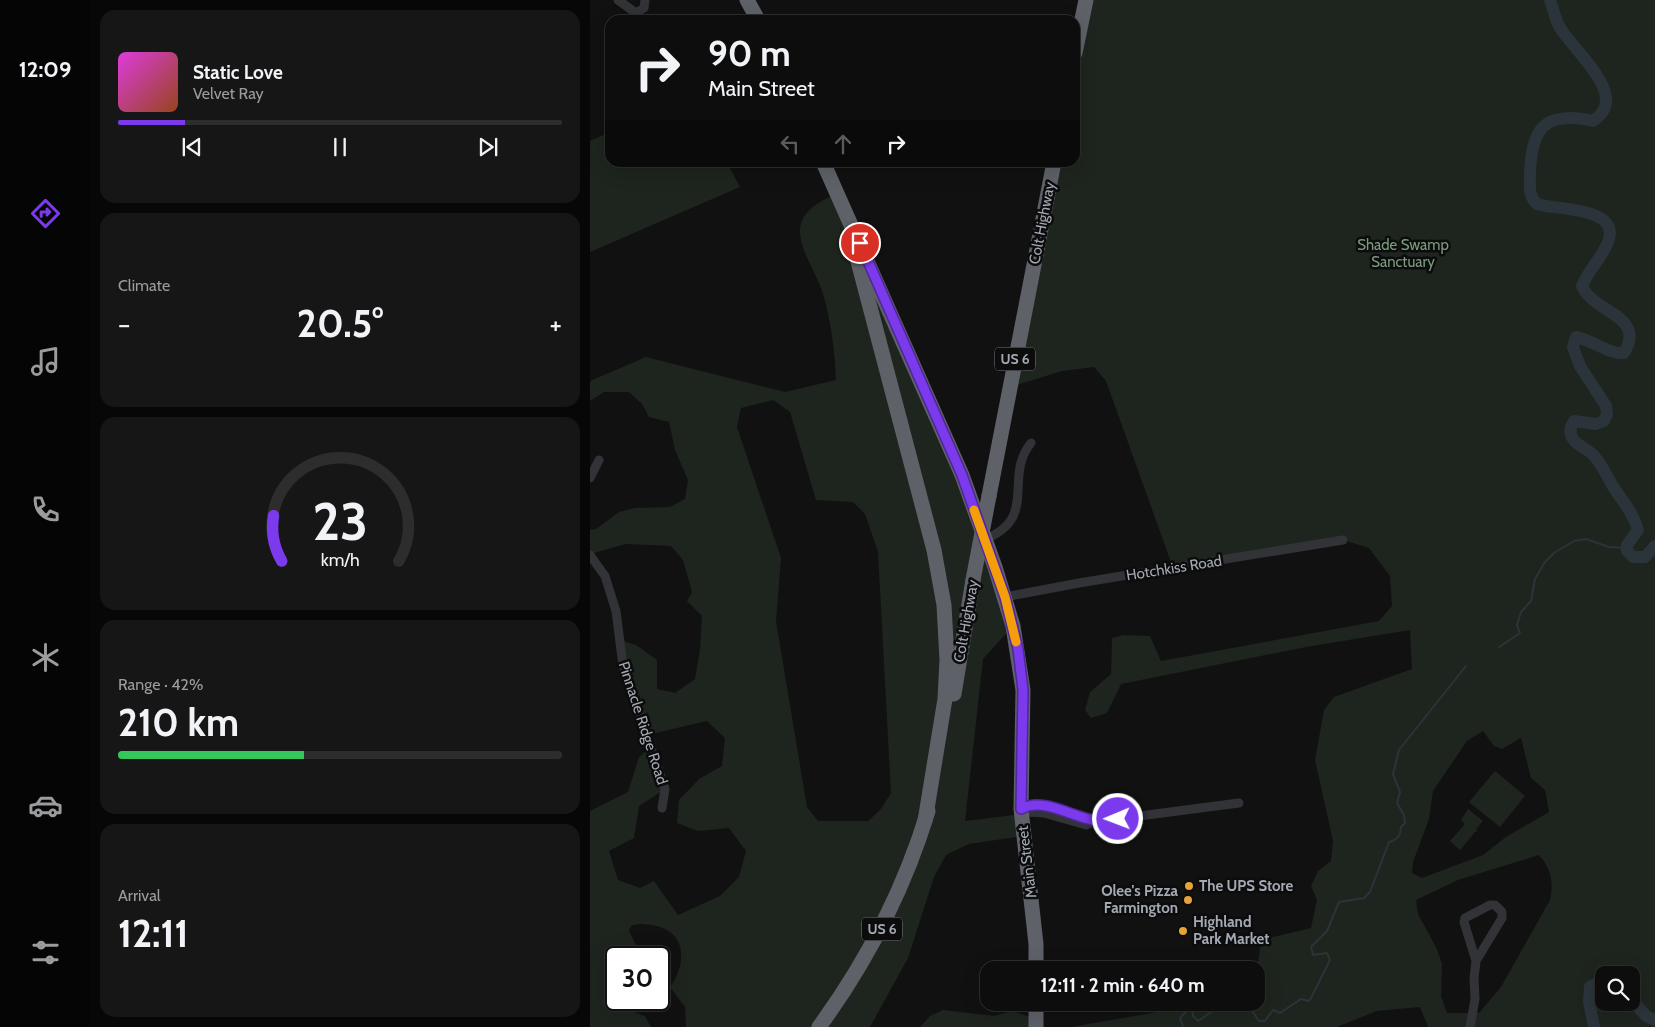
<!DOCTYPE html>
<html lang="en">
<head>
<meta charset="utf-8">
<style>
  :root { --surface:#0d0d0e; --page:#161617; --text:#f1f3f6; --muted:#9a9c9e; --line:#2d2d2e; --accent:#7c3aed }
  body { margin:0; font-family:Cabin,sans-serif; background:var(--page); color:var(--text); height:100vh; display:flex; flex-direction:column; font-size:19px; white-space:nowrap }
  * { box-sizing:border-box; margin:0 }
  p { font-size:16px; color:var(--muted) }
  .icon { flex:none; width:28px; height:28px; fill:none; stroke:currentColor; stroke-width:2; stroke-linecap:round; stroke-linejoin:round }
  .map { position:relative; flex:1; overflow:hidden }
  .side { display:flex; flex-direction:column; gap:10px; padding:10px; background:#070708; width:500px }
  .side>* { flex:none }
  .guide { position:absolute; left:15px; top:15px; width:475px; height:152px; border-radius:15px; box-shadow:0 5px 20px #0002,0 0 0 1px var(--line); background:#0d0d0e; color:var(--text); overflow:hidden }
  .controls { position:absolute; left:1005px; top:966px; display:grid; gap:10px }
  .controls a { display:grid; place-items:center; width:45px; height:45px; border-radius:10px; background:var(--surface); box-shadow:0 5px 20px #0002,0 0 0 1px var(--line); font-size:25px }
  .speed { position:absolute; left:15px; top:946px; display:flex; gap:10px; font-size:25px; font-weight:700; text-align:center }
  .speed>* { display:grid; place-content:center; width:65px; height:65px; border-radius:50%; background:var(--surface); box-shadow:0 5px 20px #0002,0 0 0 1px var(--line); line-height:1 }
  .speed .limit { border:2px solid #111; border-radius:8px; background:#fff; color:#111 }
  .pin { position:absolute; display:grid; place-items:center; width:42px; height:42px; color:#fff; margin:-21px; border:2px solid #fff; border-radius:50%; box-shadow:0 1px 5px #0007 }
  .me { position:absolute; width:55px; margin:-28px; rotate:269deg; stroke-linejoin:round; filter:drop-shadow(0 0 4px #0008) }
  .turn { display:flex; align-items:center; gap:18px; height:105px; padding:0 20px; font-size:22px }
  .turn .icon { width:65px; height:65px; stroke-width:2.5 }
  .turn b { display:block; font-size:35px; line-height:42px }
  .lanes { display:flex; align-items:center; height:48px; padding:0 20px; background:#0003; justify-content:center; gap:25px; direction:ltr }
  .lanes .off { opacity:.35 }
  .big { font-size:38px; font-weight:700; line-height:1.1 }
  .side .widget { flex:1; display:flex; flex-direction:column; justify-content:center; gap:8px; min-width:0; padding:0 18px; border-radius:15px; background:var(--page) }
  .side .dial { align-items:center; gap:0 }
  .dial svg { height:130px; overflow:visible; fill:none; stroke:var(--line); stroke-width:7; stroke-linecap:round; text-anchor:middle }
  .dial text { fill:var(--text); stroke:none }
  .song { display:flex; align-items:center; gap:15px }
  .cover { width:60px; height:60px; border-radius:8px; background:linear-gradient(135deg,hsl(300 70% 55%),hsl(20 70% 35%)) }
  .played { height:5px; border-radius:2px; background:linear-gradient(90deg,var(--accent) 15%,var(--line) 15%) }
  .keys { display:flex; justify-content:space-around; direction:ltr }
  .heat { display:flex; justify-content:space-between; align-items:center; font-size:28px; direction:ltr }
  .charge { height:8px; border-radius:4px; background:linear-gradient(90deg,#34c759 42%,var(--line) 0) }
  .trip { position:absolute; left:390px; top:961px; width:285px; height:50px; border-radius:15px; background:var(--surface); box-shadow:0 5px 20px #0002,0 0 0 1px var(--line); font-weight:700; line-height:50px; text-align:center }
  main { display:flex; flex:1; min-height:0 }
  .dock { display:flex; flex-direction:column; width:90px; justify-content:space-around; align-items:center; background:#050506; color:var(--muted) }
  .dock .icon { width:35px; height:35px }
  .dock .current { color:var(--accent) }
  .dock b { font-size:22px; color:var(--text) }
  .map>svg:first-child { display:block }
  .green { fill:#1d251e; fill-rule:evenodd }
  .lines { fill:none; stroke-linecap:round; stroke-linejoin:round }
  .stream { stroke:#2b343a; stroke-width:2 }
  .river { stroke:#2b343a; stroke-width:12 }
  .street { stroke:#323337; stroke-width:9 }
  .highway { stroke:#5e6168; stroke-width:15 }
  .highway-bridge { stroke:#5e6168; stroke-width:15 }
  .route-casing { stroke:#51269a; stroke-width:12 }
  .route { stroke:#7c3aed; stroke-width:9 }
  .slow { stroke:#f59e0b; stroke-width:9 }
  .poi-dot { fill:#e6a435; stroke:#0c0c0d; stroke-width:2 }
  .labels { text-anchor:middle; stroke-width:5; stroke-linejoin:round; paint-order:stroke }
  .shield { fill:#0c0c0d; stroke:#767980; stroke-width:1 }
  .shield-label { font-size:14px; font-weight:bold; fill:#a3a8b2 }
  .street-label { font-size:15px; fill:#a3a8b2; stroke:#0c0c0d }
  .park-label { font-size:15px; fill:#7b9c7c; stroke:#0c0c0d }
  .poi-label { font-size:15px; font-weight:bold; fill:#a3a8b2; stroke:#0c0c0d; text-anchor:start }
</style>
</head>
<body>
<main>
<nav class="dock">
<b>12:09</b>
<svg class="icon current" aria-label="directions" viewBox="0 0 24 24"><path d="M12 3l9 9-9 9-9-9zM9 14v-3h6M13 9l2 2-2 2"/></svg>
<svg class="icon" aria-label="music" viewBox="0 0 24 24"><path d="M9 18V5l10-2v13"/><circle cx="6" cy="18" r="3"/><circle cx="16" cy="16" r="3"/></svg>
<svg class="icon" aria-label="phone" viewBox="0 0 24 24"><path d="M5 4h4l2 5-3 2q2 4 5 5l2-3 5 2v4C11 20 4 13 5 4z"/></svg>
<svg class="icon" aria-label="climate" viewBox="0 0 24 24"><path d="M12 3v18M4 7l16 10M4 17L20 7"/></svg>
<svg class="icon" aria-label="car" viewBox="0 0 24 24"><path d="M5 17H2v-5l4-1 3-4h7l3 4 3 1v5h-3M9 17h6M6 11h13"/><circle cx="7" cy="17" r="2"/><circle cx="17" cy="17" r="2"/></svg>
<svg class="icon" aria-label="filters" viewBox="0 0 24 24"><path d="M4 7h16M4 17h16"/><circle cx="9" cy="7" r="2"/><circle cx="15" cy="17" r="2"/></svg>
</nav>
<section class="side">
<div class="widget">
<div class="song"><i class="cover"></i><div><b>Static Love</b><p>Velvet Ray</p></div></div>
<div class="played"></div>
<div class="keys"><svg class="icon" aria-label="previous" viewBox="0 0 24 24"><path d="M18 5L8 12l10 7zM5 5v14"/></svg><svg class="icon" aria-label="pause" viewBox="0 0 24 24"><path d="M8 5v14M16 5v14"/></svg><svg class="icon" aria-label="next" viewBox="0 0 24 24"><path d="M6 5l10 7-10 7zM19 5v14"/></svg></div>
</div>
<div class="widget"><p>Climate</p>
<div class="heat"><a>−</a><b class="big">20.5°</b><a>+</a></div>
</div>
<div class="widget dial"><svg viewBox="0 0 100 80">
<path d="M14 69A42 42 0 1 1 86 69"/>
<path d="M14 69A42 42 0 0 1 9 41" stroke="#7c3aed"/>
<text x="50" y="56" font-size="32" font-weight="700">23</text>
<text x="50" y="72" font-size="11">km/h</text>
</svg></div>
<div class="widget"><p>Range · 42%</p><b class="big">210 km</b><div class="charge"></div></div>
<div class="widget"><p>Arrival</p><b class="big">12:11</b></div>
</section>
<div class="map">
<svg width="1065" height="1027" viewBox="0 0 1065 1027">
  <rect width="100%" height="100%" fill="#111112"/>
  <g class="green">
    <path d="M 496,0 L 1065,0 L 1065,1027 L 838,1027 L 830,1007 L 787,1011 L 747,1027 L 481,1027 L 573,1011 L 595,1003 L 666,1002 L 666,970 L 653,970 L 668,963 L 671,940 L 721,928 L 727,900 L 721,886 L 728,871 L 741,861 L 743,841 L 725,760 L 734,710 L 744,697 L 822,669 L 820,630 L 716,647 L 531,684 L 517,713 L 501,718 L 495,710 L 500,692 L 521,674 L 522,638 L 533,635 L 560,636 L 571,661 L 789,621 L 802,606 L 800,576 L 779,548 L 753,540 L 583,568 L 516,381 L 504,367 L 472,371 L 420,387 L 464,163 L 485,162 L 485,53 ZM 893,731 L 904,746 L 912,749 L 931,738 L 941,778 L 955,790 L 959,812 L 916,837 L 893,855 L 832,878 L 822,873 L 823,862 L 839,819 L 843,791 L 877,741 ZM 949,855 C 961,868 964,883 960,900 L 911,987 L 889,1013 L 857,1013 L 851,996 L 852,964 L 846,947 L 828,914 L 826,900 L 868,880 ZM 1014,975 L 1041,975 L 1041,1002 L 1014,1002 Z"/>
    <path d="M 20,132 L 20,162 L 137,163 L 150,187 L 0,252 L 0,141 Z"/>
    <path d="M 247,194 L 324,365 L 423,626 L 393,659 L 375,821 L 431,814 L 433,836 L 379,844 L 356,855 L 344,877 L 318,958 L 280,1027 L 96,1027 L 95,1007 L 80,987 C 98,962 96,929 61,925 C 53,924 48,923 41,926 L 39,931 L 47,947 L 56,957 L 26,958 L 26,1000 L 34,1000 L 46,1013 L 55,1016 L 61,1027 L 0,1027 L 0,811 L 38,792 L 49,757 L 61,747 L 75,789 L 49,806 L 44,838 L 19,851 L 28,880 L 50,888 L 64,881 L 88,915 L 130,896 L 149,877 L 156,851 L 139,828 L 108,831 L 87,823 L 89,800 L 109,779 L 132,766 L 135,738 L 117,721 L 57,735 L 30,640 L 46,645 L 67,660 L 67,689 L 85,693 L 105,679 L 110,649 L 112,616 L 97,601 L 102,592 L 93,560 L 81,546 L 36,544 L 0,554 L 0,530 L 6,529 L 29,512 L 45,508 L 80,507 L 95,499 L 98,480 L 85,450 L 79,422 L 59,417 L 52,404 L 39,392 L 14,392 L 0,401 L 0,381 L 56,357 L 195,392 L 246,380 C 245,351 241,322 233,294 C 227,273 209,250 210,229 C 212,209 232,200 247,194 ZM 183,400 L 200,412 L 226,500 L 263,502 L 275,514 L 288,552 L 301,793 L 291,809 L 278,821 L 228,821 L 217,807 L 186,621 L 191,558 L 147,427 L 151,408 Z"/>
    <path d="M 905,771 L 935,796 L 910,827 L 879,802 Z"/>
    <path d="M 878,809 L 893,821 L 886,829 L 888,831 L 885,832 L 870,850 L 860,841 L 875,824 L 871,820 Z"/>
    <path d="M 353,1010 L 404,1016 L 422,1011 L 446,1019 L 450,1027 L 330,1027 L 340,1016 Z"/>
  </g>
  <g class="lines">
    <g class="stream">
      <path d="M 909,647 L 930,633 L 927,625 L 931,612 L 941,601 L 945,579 L 955,562 L 964,553 L 984,541 L 996,539 L 1019,547 L 1037,548"/>
      <path d="M 656,1002 L 669,1021 L 675,1021 L 683,1010 L 690,1013 L 711,999 L 719,1001 L 721,998 L 740,960 L 737,953 L 723,955 L 721,947 L 737,931 L 749,902 L 774,898 L 780,892 L 799,842 C 808,839 810,837 811,827 L 815,823 L 814,815 L 807,803 L 810,792 L 803,774 L 809,750 L 876,666"/>
      <path d="M 593,1027 L 590,1018 L 602,1005 L 603,1016 L 608,1021 L 636,1002"/>
    </g>
    <g class="river">
      <path d="M 960,0 C 963,8 965,18 969,26 C 982,50 1042,96 1003,121 C 954,110 941,129 940,175 C 940,187 938,195 947,204 C 964,210 1032,206 1018,242 C 1012,258 998,270 992,286 C 1003,313 1057,315 1034,353 C 1017,354 1003,340 986,337 L 983,347 L 990,366 L 1016,406 L 1017,414 L 1014,421 L 1006,424 L 984,421 C 980,427 979,433 983,439 C 987,446 999,449 1004,456 C 1012,464 1015,473 1021,483 C 1030,499 1043,511 1048,530 L 1037,545 L 1037,551 L 1043,557 L 1055,557 L 1065,546"/>
      <path d="M 1041,999 L 1056,1016 L 1065,1020"/>
      <path d="M 1004,1027 L 999,1002 L 1000,987 L 1014,979"/>
    </g>
    <g class="street">
      <path d="M 28,0 L 46,13 L 54,8 L 55,0"/>
      <path d="M 0,478 L 9,460"/>
      <path d="M 395,539 C 449,518 413,477 441,443"/>
      <path d="M 0,555 L 15,576 L 26,611 L 33,666 L 75,789 L 72,808"/>
      <path d="M 415,597 L 489,583 L 753,540"/>
      <path d="M 431,809 L 442,805 L 470,809 L 511,821 L 649,803"/>
      <path d="M 431,809 L 436,812 L 454,813 L 496,825 L 506,821"/>
      <path d="M 880,1027 L 885,999 L 884,978 L 886,961 L 912,918 L 912,912 L 905,905 L 900,905 L 875,918 L 874,922 L 886,961"/>
    </g>
    <g class="highway">
      <path d="M 157,0 L 168,20"/>
      <path d="M 485,53 L 496,0"/>
      <path d="M 233,162 L 372,475 L 405,567 L 423,626 L 433,690 L 431,809 L 446,944 L 446,970"/>
      <path d="M 265,250 L 344,550 L 354,605 L 357,660 L 355,699 L 335,821"/>
      <path d="M 399,496 L 464,162"/>
      <path d="M 364,694 L 383,580"/>
      <path d="M 229,1027 C 278,960 314,890 338,811"/>
      <path d="M 446,1027 L 446,1002"/>
    </g>
    <path class="highway-bridge" d="M 383,580 L 399,496"/>
  </g>
  <g class="lines">
    <defs>
      <path id="route" d="M 270,243 L 372,475 L 415,597 L 428,649 L 433,690 L 431,809 C 454,796 485,819 508,821 C 515,822 522,820 528,819"/>
    </defs>
    <use href="#route" class="route-casing"/>
    <use href="#route" class="route"/>
    <path class="slow" d="M 384,510 L 415,597 L 426,642"/>
  </g>
  <g class="poi-dot">
    <circle cx="599" cy="886" r="5"/>
    <circle cx="598" cy="900" r="5"/>
    <circle cx="593" cy="931" r="5"/>
  </g>
  <g class="labels">
    <g class="shield">
      <rect x="405" y="347.5" width="40" height="23" rx="4"/>
      <rect x="272" y="917.5" width="40" height="23" rx="4"/>
    </g>
    <g class="shield-label">
      <text x="425" y="364">US 6</text>
      <text x="292" y="934">US 6</text>
    </g>
    <g class="street-label">
      <text transform="translate(452 223) rotate(-79)" y="5">Colt Highway</text>
      <text transform="translate(584 568) rotate(-9)" y="5">Hotchkiss Road</text>
      <text transform="translate(376 621) rotate(-80)" y="5">Colt Highway</text>
      <text transform="translate(53 723) rotate(72)" y="5">Pinnacle Ridge Road</text>
      <text transform="translate(437 862) rotate(-97)" y="5">Main Street</text>
    </g>
    <g class="park-label">
      <text x="813" y="250">Shade Swamp<tspan x="813" dy="17">Sanctuary</tspan></text>
    </g>
    <g class="poi-label">
      <text x="609" y="891">The UPS Store</text>
      <text x="588" y="896" text-anchor="end">Olee's Pizza<tspan x="588" dy="17">Farmington</tspan></text>
      <text x="603" y="927">Highland<tspan x="603" dy="17">Park Market</tspan></text>
    </g>
  </g>
</svg>
<div class="controls">
<a><svg class="icon" aria-label="search" viewBox="0 0 24 24"><circle cx="10" cy="10" r="6"/><path d="M15 15l6 6"/></svg></a>
</div>
<div class="speed"><div class="limit">30</div></div>
<div class="pin" style="left:270px;top:243px;background:#d93025"><svg class="icon" aria-label="arrive" viewBox="0 0 24 24"><path d="M6 21V4h12l-3 4 3 4H6"/></svg></div>
<svg class="me" style="left:528px;top:819px" viewBox="-20 -20 40 40"><circle r="17" fill="#7c3aed" stroke="#fff" stroke-width="3"/><path d="M0-11L8 9 0 5-8 9z" fill="#fff"/></svg>
<div class="trip">12:11 · 2 min · 640 m</div>
<div class="guide">
<div class="turn"><svg class="icon" aria-label="right" viewBox="0 0 24 24"><path d="M7 20v-9h11M14 6l5 5-5 5"/></svg><div><b>90 m</b>Main Street</div></div>
<div class="lanes"><svg class="icon off" aria-label="left" viewBox="0 0 24 24"><path d="M17 20v-9H6M10 6l-5 5 5 5"/></svg><svg class="icon off" aria-label="ahead" viewBox="0 0 24 24"><path d="M12 20V5M6 11l6-6 6 6"/></svg><svg class="icon" aria-label="right" viewBox="0 0 24 24"><path d="M7 20v-9h11M14 6l5 5-5 5"/></svg></div>
</div>
</div>
</main>
</body>
</html>
